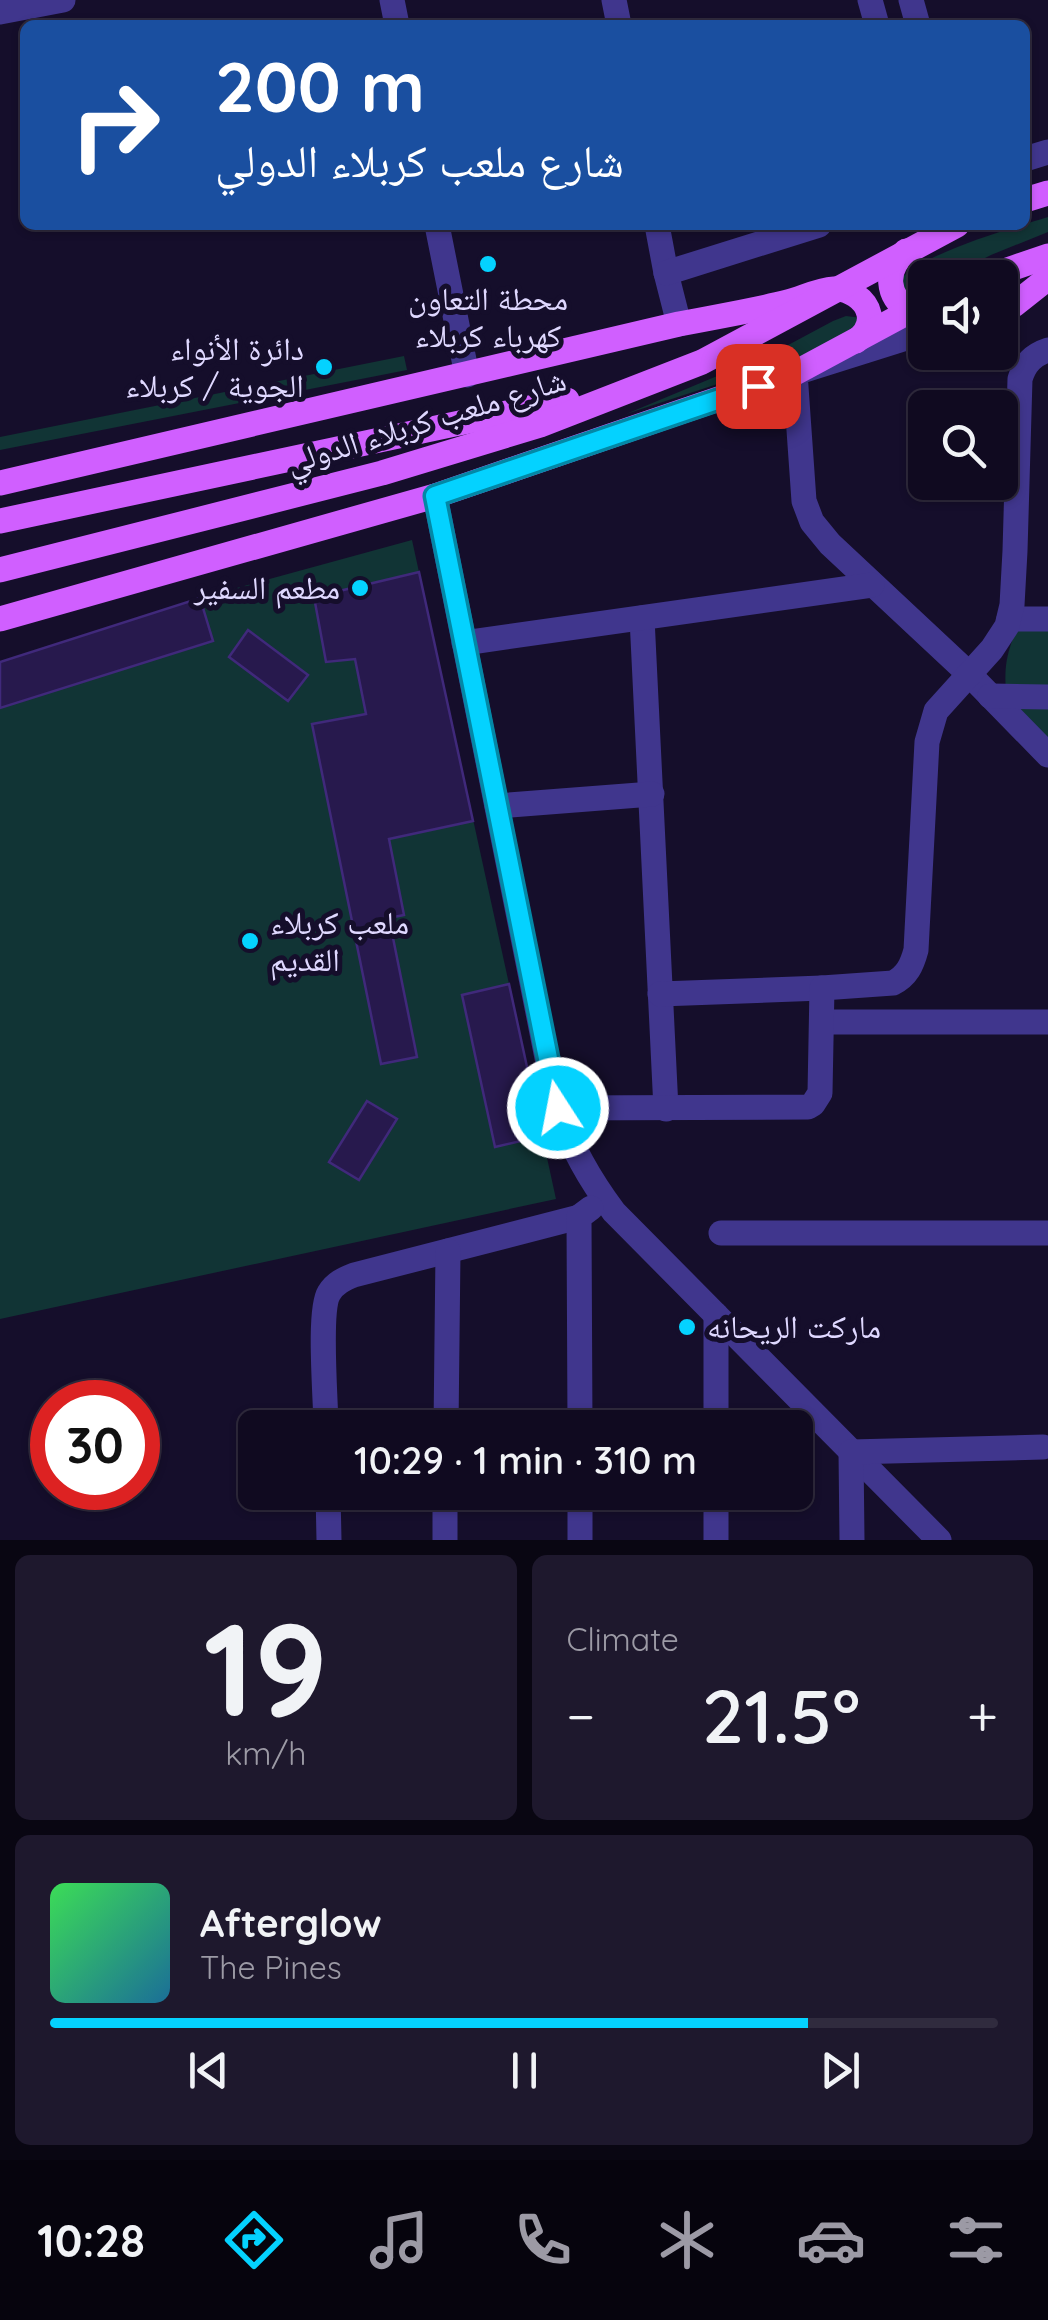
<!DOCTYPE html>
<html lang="en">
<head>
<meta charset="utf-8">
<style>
  :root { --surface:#100a20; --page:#1e182d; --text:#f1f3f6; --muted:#9c9aa5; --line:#302b3e; --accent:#04d2ff }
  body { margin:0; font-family:Quicksand,"Noto Naskh Arabic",sans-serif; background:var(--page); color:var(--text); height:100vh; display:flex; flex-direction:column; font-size:38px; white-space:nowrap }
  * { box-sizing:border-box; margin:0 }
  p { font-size:32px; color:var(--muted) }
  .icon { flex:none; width:55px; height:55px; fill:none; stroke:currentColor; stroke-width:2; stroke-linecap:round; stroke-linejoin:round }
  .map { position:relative; height:1540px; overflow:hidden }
  .sheet { display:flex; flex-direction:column; gap:15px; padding:15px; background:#090612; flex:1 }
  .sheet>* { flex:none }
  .top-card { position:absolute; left:20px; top:20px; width:1010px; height:210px; border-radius:15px; box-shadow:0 2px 8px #0004,0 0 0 2px var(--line); background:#1a4fa0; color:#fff; overflow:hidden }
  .tools { position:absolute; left:908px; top:260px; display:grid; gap:20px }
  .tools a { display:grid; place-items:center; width:110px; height:110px; border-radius:15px; background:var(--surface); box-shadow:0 2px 8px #0004,0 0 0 2px var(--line); font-size:50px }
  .speed { position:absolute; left:30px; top:1380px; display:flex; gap:20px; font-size:50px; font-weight:700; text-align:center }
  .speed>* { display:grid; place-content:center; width:130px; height:130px; border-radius:50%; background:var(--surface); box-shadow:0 2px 8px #0004,0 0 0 2px var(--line); line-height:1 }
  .speed .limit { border:15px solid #d22; background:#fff; color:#111 }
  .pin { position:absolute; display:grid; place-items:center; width:85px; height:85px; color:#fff; margin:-42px; border-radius:20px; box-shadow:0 5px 15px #0006 }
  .me { position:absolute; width:110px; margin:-55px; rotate:349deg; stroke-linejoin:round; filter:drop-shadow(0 0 8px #0008) }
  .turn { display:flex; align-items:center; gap:35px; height:210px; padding:0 30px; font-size:45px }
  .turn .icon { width:130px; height:130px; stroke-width:2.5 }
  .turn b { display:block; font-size:70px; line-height:85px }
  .big { font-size:75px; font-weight:600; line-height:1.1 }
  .sheet .tile { flex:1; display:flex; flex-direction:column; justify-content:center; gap:15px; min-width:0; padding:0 35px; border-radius:15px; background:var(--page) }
  .sheet .dial { align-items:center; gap:0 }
  .dial b { font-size:130px; line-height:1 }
  .song { display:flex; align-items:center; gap:30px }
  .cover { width:120px; height:120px; border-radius:15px; background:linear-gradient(135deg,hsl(130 70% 55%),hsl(200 70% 35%)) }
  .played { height:10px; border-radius:5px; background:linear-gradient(90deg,var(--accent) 80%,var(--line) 80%) }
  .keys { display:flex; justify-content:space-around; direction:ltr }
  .heat { display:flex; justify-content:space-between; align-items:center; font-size:55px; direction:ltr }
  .sheet .tiles { flex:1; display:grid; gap:15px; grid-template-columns:1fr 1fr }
  .tile:last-child { grid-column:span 2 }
  .trip { position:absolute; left:238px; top:1410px; width:575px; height:100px; border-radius:15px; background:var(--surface); box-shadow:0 2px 8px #0004,0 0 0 2px var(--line); font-weight:600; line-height:100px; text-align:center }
  .menu { display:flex; height:160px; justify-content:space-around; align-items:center; background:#06040d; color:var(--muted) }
  .menu .icon { width:70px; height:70px }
  .menu .selected { color:var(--accent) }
  .menu b { font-size:45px; color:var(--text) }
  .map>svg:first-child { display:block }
  .green { fill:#113435 }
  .building { fill:#27194d; stroke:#40297b; stroke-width:2.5 }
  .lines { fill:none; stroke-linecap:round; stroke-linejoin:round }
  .minor { stroke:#40368d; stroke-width:25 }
  .major { stroke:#d05fff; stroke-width:25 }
  .route-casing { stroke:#0388a6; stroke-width:25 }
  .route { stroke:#04d2ff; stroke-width:18 }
  .poi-dot { fill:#04d2ff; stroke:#150e2b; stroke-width:4 }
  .labels { text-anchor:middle; stroke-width:10; stroke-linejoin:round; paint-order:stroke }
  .poi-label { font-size:32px; fill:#dfd8ff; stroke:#150e2b; text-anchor:end }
  .street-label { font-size:32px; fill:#dfd8ff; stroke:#150e2b }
</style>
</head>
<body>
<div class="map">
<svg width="1048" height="1540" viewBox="0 0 1048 1540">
  <rect width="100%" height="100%" fill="#150e2b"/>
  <g class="green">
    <path d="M 1048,217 L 1048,232 L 991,255 L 947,277 L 925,278 L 925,290 L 909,299 L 895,284 C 923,252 1007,230 1048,217 Z"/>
    <path d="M 846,316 L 862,318 L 839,344 L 626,414 L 777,351 L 833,321 Z"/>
    <path d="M 404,356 L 407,370 L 0,450 L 0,437 Z"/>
    <path d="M 412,540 L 556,1199 L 0,1319 L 0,662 L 200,598 Z"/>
    <path d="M 1048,624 L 1048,746 L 1007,706 C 1004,669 1004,660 1018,625 Z"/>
  </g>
  <g class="building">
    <path d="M 419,572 L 473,821 L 389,839 L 404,915 L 389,918 L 417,1057 L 381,1064 L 312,724 L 366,714 L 355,659 L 326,662 L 314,597 Z"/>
    <path d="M 200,598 L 213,641 L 0,708 L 0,662 Z"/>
    <path d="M 248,630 L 308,675 L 288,701 L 229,657 Z"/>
    <path d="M 509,984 L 542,1136 L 495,1147 L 462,995 Z"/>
    <path d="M 367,1101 L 397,1119 L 359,1180 L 329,1162 Z"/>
  </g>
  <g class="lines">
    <g class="minor">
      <path d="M 392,0 L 397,25"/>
      <path d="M 614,0 L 619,25"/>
      <path d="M 870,0 L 877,25"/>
      <path d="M 911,0 L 918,25"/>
      <path d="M 0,12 L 63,0"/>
      <path d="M 1025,159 L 1048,152"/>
      <path d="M 437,225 L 467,375"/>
      <path d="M 657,225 L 666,273 L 679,324"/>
      <path d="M 666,273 L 819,225"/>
      <path d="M 925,332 L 795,373 L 804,501 L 812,522 L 830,544 L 968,673 L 1048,755"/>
      <path d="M 435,496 L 557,1108 C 573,1149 588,1177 614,1212 L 939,1540"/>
      <path d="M 642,618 L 666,1109"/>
      <path d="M 1009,619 L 1048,619"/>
      <path d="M 464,643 L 872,585"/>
      <path d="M 990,696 L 1048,697"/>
      <path d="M 497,806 L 652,794"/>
      <path d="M 660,994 L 822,988"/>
      <path d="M 822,1022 L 1048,1022"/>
      <path d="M 557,1108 L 808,1107 L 813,1104 L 820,1093 L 822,988 L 893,983 C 907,976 912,965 916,950 L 927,742 L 936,711 L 992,649 L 1007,626 L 1012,605 L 1015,551 L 1020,379 C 1025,363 1033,355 1048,350"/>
      <path d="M 721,1233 L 1048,1233"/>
      <path d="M 716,1315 L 716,1428"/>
      <path d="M 326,1428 C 326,1401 318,1311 329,1293 C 335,1283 344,1279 354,1275 L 579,1217"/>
      <path d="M 446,1428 L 448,1251"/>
      <path d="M 580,1428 L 579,1217 L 591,1208"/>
      <path d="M 328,1492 L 329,1540"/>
      <path d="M 580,1492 L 580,1540"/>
      <path d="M 716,1492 L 716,1540"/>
      <path d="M 445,1540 L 445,1492"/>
      <path d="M 852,1540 L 851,1452 L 1043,1447"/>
    </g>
    <g class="major">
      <path d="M 1025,200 L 1048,193"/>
      <path d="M 906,251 C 884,270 886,296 910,312"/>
      <path d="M 984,278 L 1048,256"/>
      <path d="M 1014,305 L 1048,278"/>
      <path d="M 0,483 L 679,324 C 715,317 752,311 788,302 C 803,298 818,290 834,289 C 848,288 866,299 869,314 C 871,325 864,335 856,341"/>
      <path d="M 0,521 L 567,400"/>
      <path d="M 0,570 L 382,473 L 540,425 L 702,362 L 957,225"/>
      <path d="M 0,619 L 435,496 L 683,411 L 795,373 L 925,303"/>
    </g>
  </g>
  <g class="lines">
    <defs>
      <path id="route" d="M 558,1108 L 435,496 L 758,386"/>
    </defs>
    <use href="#route" class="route-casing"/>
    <use href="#route" class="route"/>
  </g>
  <g class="poi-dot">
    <circle cx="488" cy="264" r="10"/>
    <circle cx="324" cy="367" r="10"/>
    <circle cx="360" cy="588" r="10"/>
    <circle cx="250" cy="941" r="10"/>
    <circle cx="687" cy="1327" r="10"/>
  </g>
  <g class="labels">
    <g class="poi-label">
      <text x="488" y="310" text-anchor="middle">محطة التعاون<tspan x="488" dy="37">كهرباء كربلاء</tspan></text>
      <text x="304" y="360">دائرة الأنواء<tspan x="304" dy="37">الجوية / كربلاء</tspan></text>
      <text x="340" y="599">مطعم السفير</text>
      <text x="270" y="934" text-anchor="start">ملعب كربلاء<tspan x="270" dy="37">القديم</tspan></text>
      <text x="707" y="1338" text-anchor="start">ماركت الريحانه</text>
    </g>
    <g class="street-label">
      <text transform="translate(426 421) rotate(-17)" y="11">شارع ملعب كربلاء الدولي</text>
    </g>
  </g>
</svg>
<div class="tools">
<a><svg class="icon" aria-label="sound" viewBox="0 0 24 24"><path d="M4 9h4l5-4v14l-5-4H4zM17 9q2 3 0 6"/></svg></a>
<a><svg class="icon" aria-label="search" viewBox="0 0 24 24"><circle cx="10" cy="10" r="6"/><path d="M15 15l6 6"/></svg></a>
</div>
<div class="speed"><div class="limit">30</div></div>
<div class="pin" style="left:758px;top:386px;background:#d93025"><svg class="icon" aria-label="arrive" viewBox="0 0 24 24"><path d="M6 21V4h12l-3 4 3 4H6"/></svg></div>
<svg class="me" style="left:558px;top:1108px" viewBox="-20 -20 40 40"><circle r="17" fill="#04d2ff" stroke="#fff" stroke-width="3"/><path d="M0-11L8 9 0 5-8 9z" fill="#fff"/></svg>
<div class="trip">10:29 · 1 min · 310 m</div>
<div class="top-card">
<div class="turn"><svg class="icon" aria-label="right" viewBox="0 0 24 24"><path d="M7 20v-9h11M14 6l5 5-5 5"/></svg><div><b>200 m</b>شارع ملعب كربلاء الدولي</div></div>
</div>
</div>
<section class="sheet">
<div class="tiles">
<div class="tile dial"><b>19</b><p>km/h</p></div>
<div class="tile"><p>Climate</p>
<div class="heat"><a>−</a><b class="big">21.5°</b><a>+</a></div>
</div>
<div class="tile">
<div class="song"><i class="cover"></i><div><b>Afterglow</b><p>The Pines</p></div></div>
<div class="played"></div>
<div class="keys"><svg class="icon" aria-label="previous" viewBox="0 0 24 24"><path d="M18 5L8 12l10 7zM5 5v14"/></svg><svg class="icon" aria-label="pause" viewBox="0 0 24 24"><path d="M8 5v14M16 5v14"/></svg><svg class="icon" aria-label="next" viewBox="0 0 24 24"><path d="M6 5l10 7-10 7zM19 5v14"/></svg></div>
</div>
</div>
</section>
<nav class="menu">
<b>10:28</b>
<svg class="icon selected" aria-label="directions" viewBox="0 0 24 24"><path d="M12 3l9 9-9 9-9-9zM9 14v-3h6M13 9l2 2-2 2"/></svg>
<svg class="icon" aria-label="music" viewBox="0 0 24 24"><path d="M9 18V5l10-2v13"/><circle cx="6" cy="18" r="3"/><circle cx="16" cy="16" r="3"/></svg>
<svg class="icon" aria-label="phone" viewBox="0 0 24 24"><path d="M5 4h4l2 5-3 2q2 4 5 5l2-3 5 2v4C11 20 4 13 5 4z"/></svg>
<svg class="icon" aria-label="climate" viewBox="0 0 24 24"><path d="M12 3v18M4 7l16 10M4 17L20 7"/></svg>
<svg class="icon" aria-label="car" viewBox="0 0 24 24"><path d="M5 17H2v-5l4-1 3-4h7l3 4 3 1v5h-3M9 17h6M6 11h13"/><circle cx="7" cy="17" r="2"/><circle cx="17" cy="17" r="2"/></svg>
<svg class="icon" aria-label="filters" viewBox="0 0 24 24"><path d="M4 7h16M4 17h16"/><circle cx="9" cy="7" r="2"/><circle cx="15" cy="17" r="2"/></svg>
</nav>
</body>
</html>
